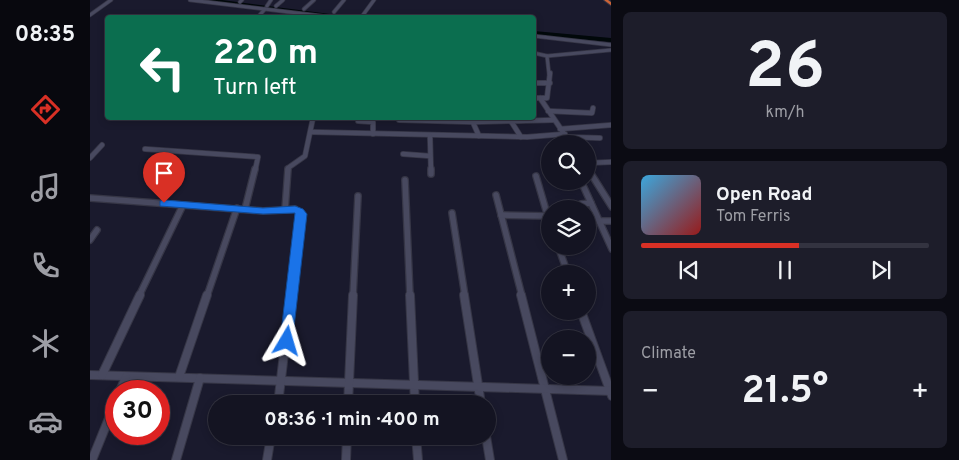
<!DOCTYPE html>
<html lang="en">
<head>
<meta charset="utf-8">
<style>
  :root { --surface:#141422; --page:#1d1d2a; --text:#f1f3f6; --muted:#9d9ea5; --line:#333340; --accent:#d93025 }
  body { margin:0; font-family:Overpass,sans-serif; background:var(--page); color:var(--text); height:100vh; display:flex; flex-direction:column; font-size:19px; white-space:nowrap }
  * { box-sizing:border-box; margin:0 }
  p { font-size:16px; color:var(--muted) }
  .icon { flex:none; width:28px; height:28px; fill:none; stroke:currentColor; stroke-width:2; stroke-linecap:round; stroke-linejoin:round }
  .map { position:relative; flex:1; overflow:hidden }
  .details { display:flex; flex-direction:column; gap:12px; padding:12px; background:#0b0b13; width:348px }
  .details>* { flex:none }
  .top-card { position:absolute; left:15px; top:15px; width:431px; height:105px; border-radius:5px; box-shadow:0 2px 8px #0003,0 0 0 1px var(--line); background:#0b6e4f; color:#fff; overflow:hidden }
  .tools { position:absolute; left:451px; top:135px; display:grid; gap:10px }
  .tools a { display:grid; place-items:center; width:55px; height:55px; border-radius:50%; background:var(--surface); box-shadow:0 2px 8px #0003,0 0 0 1px var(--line); font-size:25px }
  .speed { position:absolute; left:15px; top:380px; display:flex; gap:10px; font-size:25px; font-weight:700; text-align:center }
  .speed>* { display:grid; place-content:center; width:65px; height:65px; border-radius:50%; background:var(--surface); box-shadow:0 2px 8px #0003,0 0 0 1px var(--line); line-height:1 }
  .speed .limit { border:8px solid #d22; background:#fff; color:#111 }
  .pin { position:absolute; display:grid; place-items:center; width:42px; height:42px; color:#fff; margin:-51px -21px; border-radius:50% 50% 50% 0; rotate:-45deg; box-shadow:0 0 5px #0007 }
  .pin .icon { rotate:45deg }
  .me { position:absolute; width:55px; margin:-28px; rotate:7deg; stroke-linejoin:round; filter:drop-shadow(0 0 4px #0008) }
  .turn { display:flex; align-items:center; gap:18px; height:105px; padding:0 25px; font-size:22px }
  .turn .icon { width:65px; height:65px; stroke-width:2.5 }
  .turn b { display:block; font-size:35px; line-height:42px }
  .big { font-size:38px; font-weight:700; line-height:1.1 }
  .details .card { flex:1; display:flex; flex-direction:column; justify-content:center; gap:8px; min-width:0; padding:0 18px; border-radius:8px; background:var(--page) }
  .details .dial { align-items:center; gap:0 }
  .dial b { font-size:65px; line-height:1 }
  .song { display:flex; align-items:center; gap:15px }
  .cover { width:60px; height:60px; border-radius:8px; background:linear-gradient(135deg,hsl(200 70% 55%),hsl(0 70% 35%)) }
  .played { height:5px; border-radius:2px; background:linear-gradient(90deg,var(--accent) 55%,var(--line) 55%) }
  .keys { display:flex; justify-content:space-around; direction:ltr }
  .heat { display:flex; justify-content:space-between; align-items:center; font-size:28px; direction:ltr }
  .trip { position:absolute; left:118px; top:395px; width:288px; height:50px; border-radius:25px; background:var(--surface); box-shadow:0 2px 8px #0003,0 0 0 1px var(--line); font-weight:700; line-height:50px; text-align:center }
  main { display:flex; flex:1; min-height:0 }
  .tabs { display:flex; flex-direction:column; width:90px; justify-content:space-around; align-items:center; background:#08080e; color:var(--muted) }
  .tabs .icon { width:35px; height:35px }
  .tabs .on { color:var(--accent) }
  .tabs b { font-size:22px; color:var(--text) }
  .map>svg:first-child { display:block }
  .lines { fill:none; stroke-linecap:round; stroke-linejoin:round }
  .river { fill:#01080a; fill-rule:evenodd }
  .minor-far3-casing { stroke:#363646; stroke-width:4.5 }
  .minor-far2-casing { stroke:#363646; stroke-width:6 }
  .minor-far1-casing { stroke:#363646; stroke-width:8 }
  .minor-casing { stroke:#363646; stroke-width:10 }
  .highway-casing { stroke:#363646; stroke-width:2 }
  .minor-far3 { stroke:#48495f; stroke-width:3 }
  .minor-far2 { stroke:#48495f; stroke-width:4.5 }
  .minor-far1 { stroke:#48495f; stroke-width:5.5 }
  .minor { stroke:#48495f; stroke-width:8 }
  .highway { fill:#cd6336; fill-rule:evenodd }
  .route { fill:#1a73e8; stroke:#114b97 }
</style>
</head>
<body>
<main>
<nav class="tabs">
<b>08:35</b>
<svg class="icon on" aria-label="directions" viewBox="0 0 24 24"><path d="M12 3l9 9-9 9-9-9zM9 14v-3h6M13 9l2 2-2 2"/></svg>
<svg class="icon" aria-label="music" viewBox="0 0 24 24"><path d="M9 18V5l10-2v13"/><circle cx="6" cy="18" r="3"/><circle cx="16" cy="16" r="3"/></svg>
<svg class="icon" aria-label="phone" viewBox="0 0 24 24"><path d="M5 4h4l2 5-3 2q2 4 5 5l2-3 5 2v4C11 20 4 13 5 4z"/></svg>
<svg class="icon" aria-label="climate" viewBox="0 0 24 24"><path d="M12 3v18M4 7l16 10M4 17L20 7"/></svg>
<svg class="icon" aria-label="car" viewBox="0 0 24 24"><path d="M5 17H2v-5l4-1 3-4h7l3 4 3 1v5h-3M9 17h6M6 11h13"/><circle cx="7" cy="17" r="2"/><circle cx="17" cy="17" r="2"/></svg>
</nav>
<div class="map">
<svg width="522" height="460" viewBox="0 0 522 460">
  <rect width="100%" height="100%" fill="#1a1a2d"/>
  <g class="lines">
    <g class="river">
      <path d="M 116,0 L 132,0 L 271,18 L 251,18 Z"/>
      <path d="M 444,31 L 522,38 L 522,42 L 444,35 Z"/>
    </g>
    <defs>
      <g id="minor-far3">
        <path d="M 100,0 L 248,18"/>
        <path d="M 150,2 L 152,0"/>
        <path d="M 177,6 L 181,0"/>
        <path d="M 186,6 L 193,0"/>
        <path d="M 214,9 L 224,0"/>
        <path d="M 244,12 L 254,0"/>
        <path d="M 0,15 L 21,0"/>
        <path d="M 273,15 L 284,0"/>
        <path d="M 167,18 L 175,9"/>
        <path d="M 444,36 L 522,45"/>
        <path d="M 444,53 L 457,56 L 522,50"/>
        <path d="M 457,56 L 459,74"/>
      </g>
      <g id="minor-far2">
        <path d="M 444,83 L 460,83"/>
        <path d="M 444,98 L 457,98 L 460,73"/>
        <path d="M 450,98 L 481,144"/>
        <path d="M 458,111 L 502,113 L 503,108"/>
        <path d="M 381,118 L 389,136"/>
        <path d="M 419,118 L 431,137"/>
        <path d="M 309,120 L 383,122 L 464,120"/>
        <path d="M 268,121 L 283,122 L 283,134"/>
        <path d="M 470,129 L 522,125"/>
        <path d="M 221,132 L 437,137 L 475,134"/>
        <path d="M 340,136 L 341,171"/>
        <path d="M 476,137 L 510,138"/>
        <path d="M 55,149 L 168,157 L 165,171"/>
        <path d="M 313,154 L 340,156"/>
        <path d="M 0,158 L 12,145"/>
        <path d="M 498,163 L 522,162"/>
        <path d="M 498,169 L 499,171"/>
        <path d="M 198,171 L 198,168 L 215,156 L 223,118"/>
      </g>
      <g id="minor-far1">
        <path d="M 198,169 L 195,210 L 205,209 L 211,214 L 201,296"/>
        <path d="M 341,169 L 341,174"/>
        <path d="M 498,169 L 522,207"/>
        <path d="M 446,176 L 460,224"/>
        <path d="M 315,180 L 320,296"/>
        <path d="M 491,181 L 522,249"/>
        <path d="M 406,195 L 432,296"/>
        <path d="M 0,198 L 173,211 L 195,210"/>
        <path d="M 155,209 L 165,169"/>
        <path d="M 488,209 L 491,204 L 501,203"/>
        <path d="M 362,213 L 375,296"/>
        <path d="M 411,215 L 460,216"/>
        <path d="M 509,221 L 522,221"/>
        <path d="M 0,240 L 7,230"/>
        <path d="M 468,246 L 478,274"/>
        <path d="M 49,296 L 93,205"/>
        <path d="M 117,296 L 147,208"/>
        <path d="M 263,296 L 268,196"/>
      </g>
      <g id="minor">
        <path d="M 320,295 L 325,404"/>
        <path d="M 374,295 L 391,404"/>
        <path d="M 431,295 L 473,460"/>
        <path d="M 491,311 L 522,396"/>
        <path d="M 0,375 L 522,391"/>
        <path d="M 12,375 L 50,295"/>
        <path d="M 89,377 L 117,295"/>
        <path d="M 30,391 L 36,377"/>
        <path d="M 188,404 L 201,295"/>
        <path d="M 258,404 L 263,295"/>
        <path d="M 326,436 L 328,460"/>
        <path d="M 396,436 L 400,460"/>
        <path d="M 2,460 L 26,401"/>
        <path d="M 86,460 L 110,378"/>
        <path d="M 177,460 L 181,436"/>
        <path d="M 256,460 L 257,436"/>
      </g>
      <path id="highway" d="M 514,0 L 518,0 L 522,3 L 522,6 Z"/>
    </defs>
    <use href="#minor-far3" class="minor-far3-casing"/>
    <use href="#minor-far2" class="minor-far2-casing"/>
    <use href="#minor-far1" class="minor-far1-casing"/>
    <use href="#minor" class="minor-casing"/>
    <use href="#highway" class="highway-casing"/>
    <use href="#minor-far3" class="minor-far3"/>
    <use href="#minor-far2" class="minor-far2"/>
    <use href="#minor-far1" class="minor-far1"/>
    <use href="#minor" class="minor"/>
    <use href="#highway" class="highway"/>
  </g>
  <path class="route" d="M 74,200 L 173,208 L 205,206 L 213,209 L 217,214 L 202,345 L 192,345 L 190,341 L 205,213 L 173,214 L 70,206 L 70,201 Z"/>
</svg>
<div class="tools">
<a><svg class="icon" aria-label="search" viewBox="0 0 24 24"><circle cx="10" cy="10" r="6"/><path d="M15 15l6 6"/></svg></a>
<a><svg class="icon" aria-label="layers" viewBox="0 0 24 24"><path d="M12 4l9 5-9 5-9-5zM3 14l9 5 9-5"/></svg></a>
<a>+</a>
<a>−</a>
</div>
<div class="speed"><div class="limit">30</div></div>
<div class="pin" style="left:74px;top:203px;background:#d93025"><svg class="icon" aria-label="arrive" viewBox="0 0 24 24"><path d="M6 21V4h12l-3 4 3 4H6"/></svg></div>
<svg class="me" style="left:197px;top:341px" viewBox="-20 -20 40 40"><path d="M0-17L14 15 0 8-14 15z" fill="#1a73e8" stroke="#fff" stroke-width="4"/></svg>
<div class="trip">08:36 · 1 min · 400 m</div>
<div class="top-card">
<div class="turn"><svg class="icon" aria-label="left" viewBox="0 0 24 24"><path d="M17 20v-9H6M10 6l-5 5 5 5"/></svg><div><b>220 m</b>Turn left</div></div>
</div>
</div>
<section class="details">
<div class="card dial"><b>26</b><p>km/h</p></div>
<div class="card">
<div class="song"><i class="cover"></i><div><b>Open Road</b><p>Tom Ferris</p></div></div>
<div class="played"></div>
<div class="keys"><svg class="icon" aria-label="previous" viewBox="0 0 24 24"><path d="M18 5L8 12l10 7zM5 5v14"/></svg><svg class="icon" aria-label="pause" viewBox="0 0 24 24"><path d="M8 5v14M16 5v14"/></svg><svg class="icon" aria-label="next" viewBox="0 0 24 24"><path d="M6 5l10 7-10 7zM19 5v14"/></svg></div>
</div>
<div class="card"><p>Climate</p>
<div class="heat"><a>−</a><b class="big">21.5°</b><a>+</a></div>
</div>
</section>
</main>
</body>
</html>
